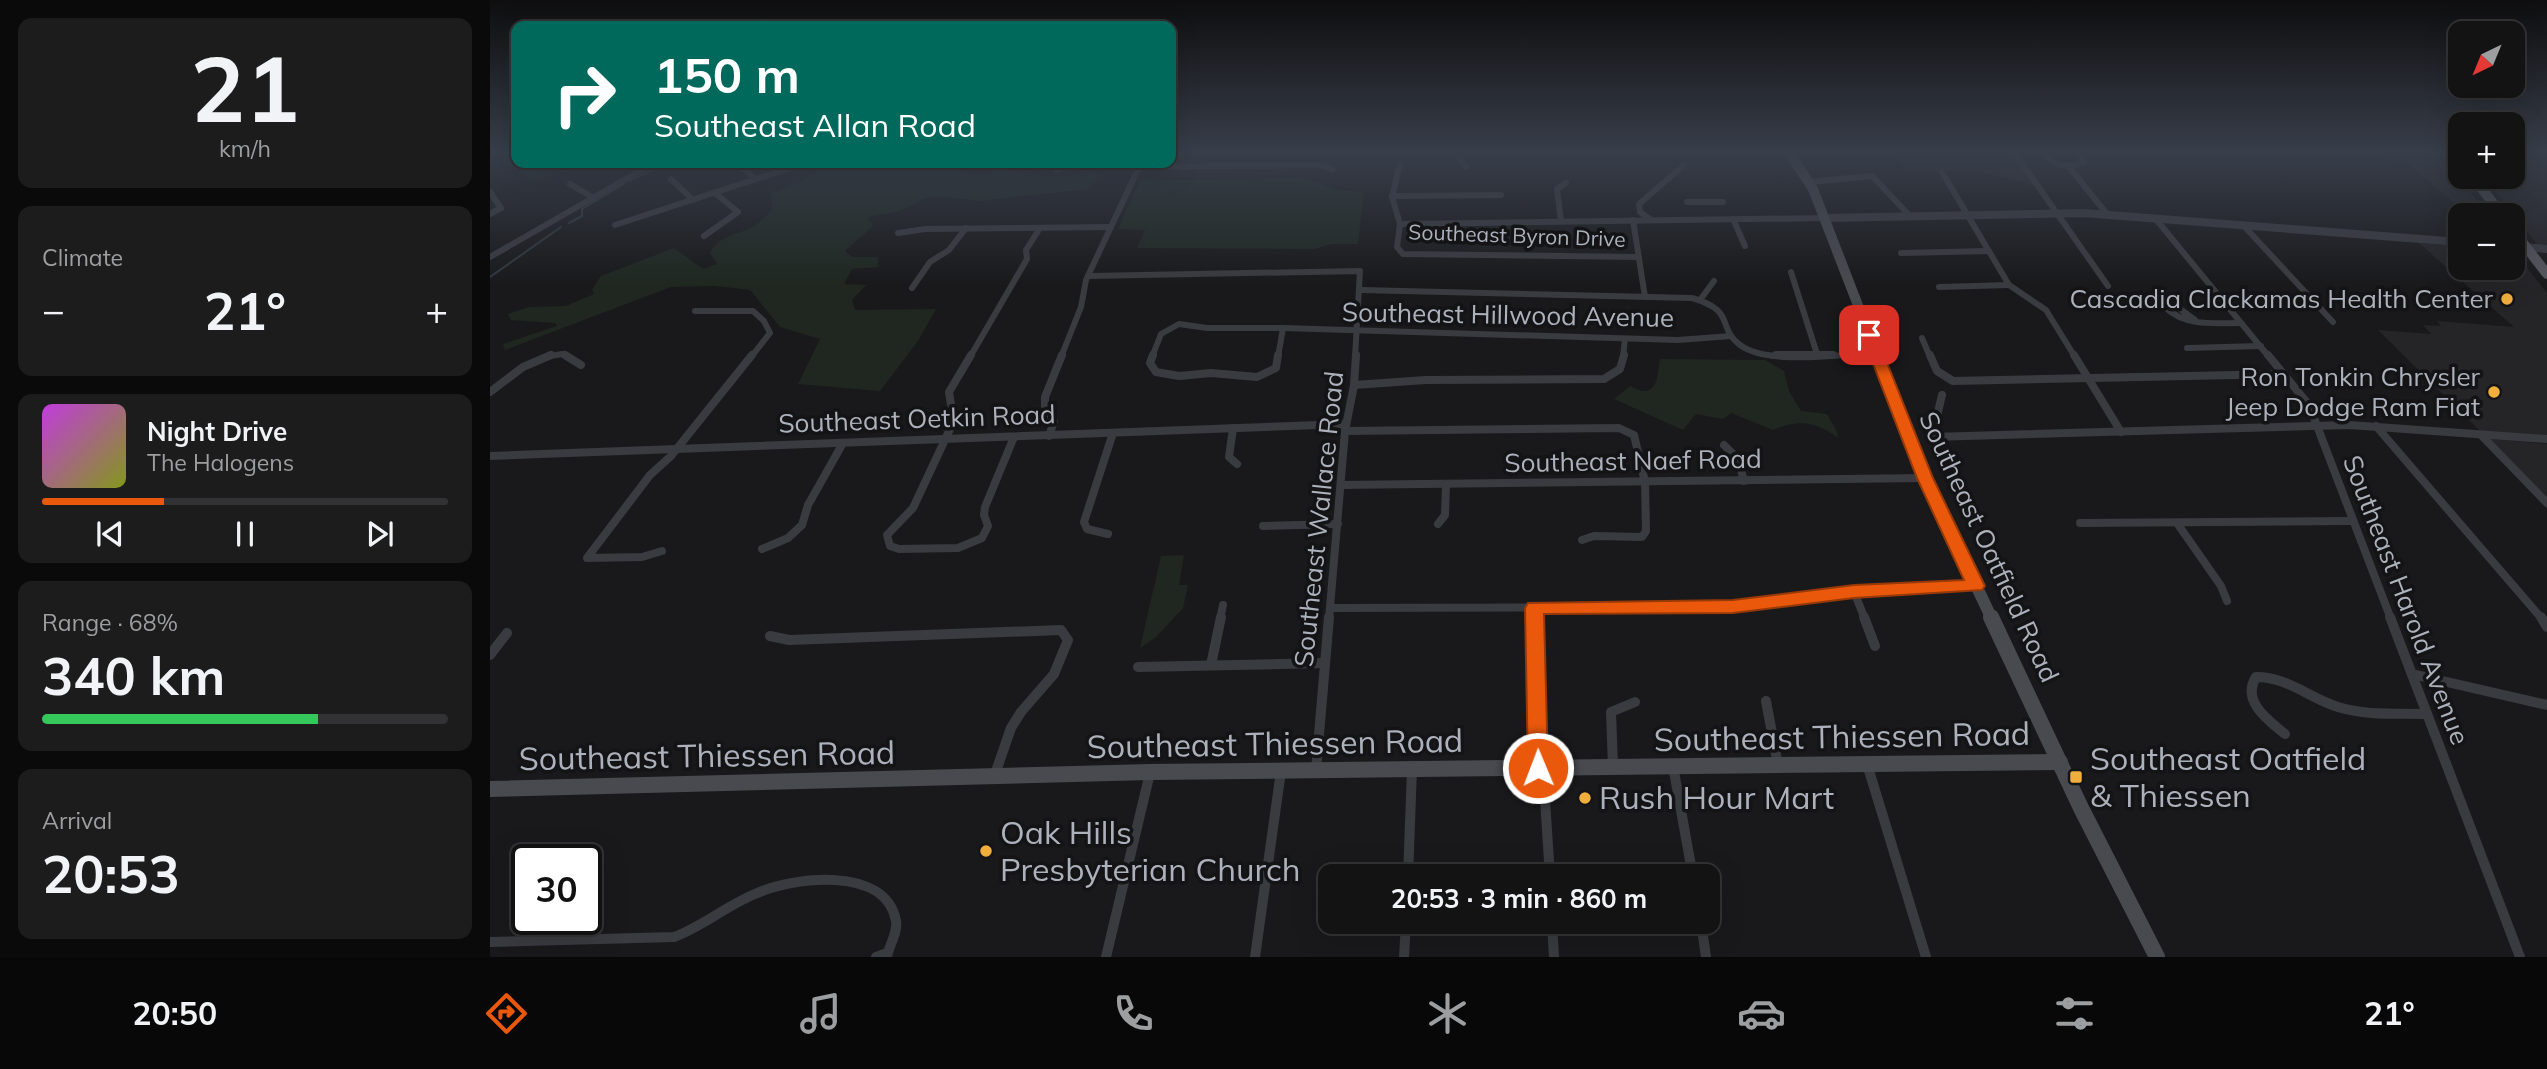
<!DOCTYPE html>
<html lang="en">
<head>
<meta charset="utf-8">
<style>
  :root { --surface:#131314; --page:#1c1c1d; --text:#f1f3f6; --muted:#9d9ea0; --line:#323234; --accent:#ea580c }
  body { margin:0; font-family:Mulish,sans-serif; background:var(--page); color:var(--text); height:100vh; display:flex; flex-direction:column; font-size:26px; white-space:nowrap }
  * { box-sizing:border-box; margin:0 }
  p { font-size:23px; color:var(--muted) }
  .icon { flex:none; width:38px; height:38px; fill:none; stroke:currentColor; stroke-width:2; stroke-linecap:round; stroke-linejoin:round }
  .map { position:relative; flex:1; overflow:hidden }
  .sheet { display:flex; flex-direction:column; gap:18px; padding:18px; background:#0a0a0b; width:490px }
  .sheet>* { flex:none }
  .hud { position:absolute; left:21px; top:21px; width:665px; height:147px; border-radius:14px; box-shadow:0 7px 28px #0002,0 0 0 2px var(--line); background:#00695c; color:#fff; overflow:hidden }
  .needle { width:46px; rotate:223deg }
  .controls { position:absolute; left:1958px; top:21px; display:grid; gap:14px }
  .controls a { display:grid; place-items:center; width:77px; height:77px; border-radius:14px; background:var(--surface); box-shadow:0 7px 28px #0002,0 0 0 2px var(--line); font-size:35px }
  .speed { position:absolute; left:21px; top:844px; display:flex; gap:14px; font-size:35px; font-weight:700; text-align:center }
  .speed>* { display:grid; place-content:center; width:91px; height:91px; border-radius:50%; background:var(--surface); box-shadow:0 7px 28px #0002,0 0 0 2px var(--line); line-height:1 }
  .speed .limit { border:4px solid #111; border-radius:10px; background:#fff; color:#111 }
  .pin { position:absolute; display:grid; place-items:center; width:60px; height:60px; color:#fff; margin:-30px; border-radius:14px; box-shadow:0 4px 10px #0006 }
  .me { position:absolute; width:77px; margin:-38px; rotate:359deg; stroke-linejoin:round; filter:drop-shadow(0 0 5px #0008) }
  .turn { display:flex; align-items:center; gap:24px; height:147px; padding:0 28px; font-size:32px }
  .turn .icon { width:91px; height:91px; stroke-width:2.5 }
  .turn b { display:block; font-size:49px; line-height:60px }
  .big { font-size:52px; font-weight:700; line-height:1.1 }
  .sheet .tile { flex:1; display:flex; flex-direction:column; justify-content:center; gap:10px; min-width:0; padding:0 24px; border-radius:14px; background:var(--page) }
  .sheet .dial { align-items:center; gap:0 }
  .dial b { font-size:91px; line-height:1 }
  .song { display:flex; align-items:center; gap:21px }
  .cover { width:84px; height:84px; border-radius:10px; background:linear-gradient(135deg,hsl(290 70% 55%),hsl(70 70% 35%)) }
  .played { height:7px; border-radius:4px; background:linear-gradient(90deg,var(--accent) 30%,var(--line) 30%) }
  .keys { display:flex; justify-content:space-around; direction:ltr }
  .heat { display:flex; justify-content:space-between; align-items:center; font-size:38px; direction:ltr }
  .charge { height:10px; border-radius:5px; background:linear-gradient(90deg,#34c759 68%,var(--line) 0) }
  .trip { position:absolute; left:828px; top:864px; width:402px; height:70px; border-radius:14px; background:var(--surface); box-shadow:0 7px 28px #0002,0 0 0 2px var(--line); font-weight:700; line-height:70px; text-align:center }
  .tabs { display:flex; height:112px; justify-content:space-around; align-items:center; background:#080808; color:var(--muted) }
  .tabs .icon { width:49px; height:49px }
  .tabs .on { color:var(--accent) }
  .tabs b { font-size:32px; color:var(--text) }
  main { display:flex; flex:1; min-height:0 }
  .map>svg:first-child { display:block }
  .built { fill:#252528 }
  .green { fill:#1f2720 }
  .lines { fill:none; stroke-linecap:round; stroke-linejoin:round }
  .stream { stroke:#2f3940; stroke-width:2 }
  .minor-far2 { stroke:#3a3b40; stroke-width:6 }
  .minor-far1 { stroke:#3a3b40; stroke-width:8 }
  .minor { stroke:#3a3b40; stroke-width:10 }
  .tertiary { stroke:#3a3b40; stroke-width:8 }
  .secondary-far2 { stroke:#484a50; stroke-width:10 }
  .secondary-far1 { stroke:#484a50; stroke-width:12 }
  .secondary { stroke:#484a50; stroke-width:16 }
  .primary { stroke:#56585f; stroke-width:10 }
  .route { fill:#ea580c; stroke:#983908; stroke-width:2 }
  .poi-dot { fill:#f0ae3d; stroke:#141416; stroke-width:2.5 }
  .labels { text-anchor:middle; stroke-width:7; stroke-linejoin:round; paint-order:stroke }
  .far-street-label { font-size:21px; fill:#acb1bb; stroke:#141416 }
  .poi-label { font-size:26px; fill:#acb1bb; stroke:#141416; text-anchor:end }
  .street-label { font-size:26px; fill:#acb1bb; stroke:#141416 }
  .near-street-label { font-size:32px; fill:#acb1bb; stroke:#141416 }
  .near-poi-label { font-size:32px; fill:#acb1bb; stroke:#141416; text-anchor:start }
</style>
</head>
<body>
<main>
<section class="sheet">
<div class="tile dial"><b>21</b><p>km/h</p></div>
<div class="tile"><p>Climate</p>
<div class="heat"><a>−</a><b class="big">21°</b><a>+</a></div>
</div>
<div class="tile">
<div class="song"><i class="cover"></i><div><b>Night Drive</b><p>The Halogens</p></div></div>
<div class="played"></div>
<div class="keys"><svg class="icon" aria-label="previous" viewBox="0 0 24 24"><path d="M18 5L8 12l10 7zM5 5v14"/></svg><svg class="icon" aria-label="pause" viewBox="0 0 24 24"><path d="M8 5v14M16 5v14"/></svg><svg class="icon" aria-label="next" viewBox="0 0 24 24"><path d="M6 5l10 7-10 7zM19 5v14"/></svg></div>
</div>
<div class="tile"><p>Range · 68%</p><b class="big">340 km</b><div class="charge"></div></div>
<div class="tile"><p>Arrival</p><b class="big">20:53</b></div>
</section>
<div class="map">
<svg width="2057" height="957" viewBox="0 0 2057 957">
  <rect width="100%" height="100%" fill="#19191b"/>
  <g class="built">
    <path d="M 1399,152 L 1522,152 L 1545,186 L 1490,171 L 1417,171 Z"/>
    <path d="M 1891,152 L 1951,152 L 1998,215 L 1978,215 L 1918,163 L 1899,162 Z"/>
    <path d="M 2023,152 L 2057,152 L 2057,246 L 2047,244 L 1995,177 L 2023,177 Z"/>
    <path d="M 1929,243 L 1970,246 L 1970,268 L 2023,268 L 2024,251 L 2057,293 L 2057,436 L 1990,431 L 1888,330 L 1941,334 L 1933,325 L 1951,326 L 1947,321 L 2024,327 Z"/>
    <path d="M 1989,438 L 2057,444 L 2057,509 Z"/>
  </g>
  <g class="green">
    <path d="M 15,152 L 26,152 L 26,163 L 103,163 L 41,182 Z"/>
    <path d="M 343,163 L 467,163 L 463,168 L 482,175 L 494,175 L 508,170 L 566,177 L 606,172 L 609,176 L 601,187 L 596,189 L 492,201 L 449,197 L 436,198 L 410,211 L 378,217 L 383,226 L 355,251 L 362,257 L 388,257 L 388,267 L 362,269 L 354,284 L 376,285 L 362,300 L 365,310 L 446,309 L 428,341 L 390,391 L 308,384 L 330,339 L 290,327 L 260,290 L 225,286 L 181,287 L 15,350 L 13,344 L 67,326 L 65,323 L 21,320 L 18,314 L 39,307 L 76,306 L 104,294 L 102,289 L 111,276 L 184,248 L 213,269 L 227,264 L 220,253 C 228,237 244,235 259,229 C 268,225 275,217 282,210 L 282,198 L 279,194 L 308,183 Z"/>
    <path d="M 813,178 L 848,190 L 874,192 L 868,244 L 842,244 L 824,249 L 647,248 L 655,230 L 628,229 L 650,180 Z"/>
    <path d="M 1170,359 L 1275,360 L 1294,371 L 1299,391 L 1311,411 L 1337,414 L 1347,432 L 1348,438 C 1326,421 1308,419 1283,430 L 1241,413 L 1233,419 L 1206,414 L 1193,430 L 1124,399 L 1140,386 C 1167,401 1167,379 1170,359 Z"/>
    <path d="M 694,555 L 689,585 L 698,585 L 693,608 L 666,637 L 650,648 L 671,556 Z"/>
  </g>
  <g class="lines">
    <g class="stream">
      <path d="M 139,181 L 178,163"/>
      <path d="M 79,223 L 92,216 L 92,209 L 134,184"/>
      <path d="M 0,277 L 71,227"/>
    </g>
    <g class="minor-far2">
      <path d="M 969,152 L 969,158 L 976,167"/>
      <path d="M 1288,152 L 1299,152"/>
      <path d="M 1524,152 L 1618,286"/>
      <path d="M 1552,152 C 1564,166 1577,170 1594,162 L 1587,152"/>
      <path d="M 246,163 L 266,179"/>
      <path d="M 566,163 L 567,170"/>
      <path d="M 910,164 L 902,197 L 910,224 L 907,247 L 913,254 L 1149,257"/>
      <path d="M 649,167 L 829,165 L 843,169"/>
      <path d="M 1579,167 L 1617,214"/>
      <path d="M 1452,172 L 1519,285 L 1556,310 L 1585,357"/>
      <path d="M 181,179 L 203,200"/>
      <path d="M 1319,182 L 1382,176 L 1420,216"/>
      <path d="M 80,184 L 104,198"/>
      <path d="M 0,192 L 11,208 L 0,214"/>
      <path d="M 902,196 L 1011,195"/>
      <path d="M 1197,202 L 1233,202"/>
      <path d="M 1665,218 L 1779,357"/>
      <path d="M 1243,219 L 1255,246"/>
      <path d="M 1143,220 L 1155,297"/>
      <path d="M 1161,220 L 1150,212 L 1149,204 L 1194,165"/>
      <path d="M 1071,221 L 1067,189 L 1076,183"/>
      <path d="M 910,224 L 1334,218"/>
      <path d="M 125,225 L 315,163"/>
      <path d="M 1753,225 L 1843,322"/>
      <path d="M 408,233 L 435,229 L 621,227"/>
      <path d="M 214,236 L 248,212 L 225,193"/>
      <path d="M 1411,253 L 1498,251"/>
      <path d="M 0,257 L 155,168 L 159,163"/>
      <path d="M 1301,272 L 1327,354"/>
      <path d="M 598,276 L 870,271 L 865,357"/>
      <path d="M 1449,287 L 1519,285"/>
      <path d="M 422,288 L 440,262 L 459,250 L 476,228"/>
      <path d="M 871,290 L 1202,298 C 1247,311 1226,327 1250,345 C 1279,366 1351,354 1386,353"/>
      <path d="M 1210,300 L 1224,281"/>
      <path d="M 205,311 L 263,311 L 274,321 L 280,333 L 261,357"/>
      <path d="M 1705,320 L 1686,306 L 1676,308 C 1696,327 1726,323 1751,323"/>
      <path d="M 793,328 L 1188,340 L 1241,336"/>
      <path d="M 1432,338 L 1440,357"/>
      <path d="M 1697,348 L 1771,346"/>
      <path d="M 55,357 L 72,354 L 79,357"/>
      <path d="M 480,357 L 537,259 L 536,250 L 550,228"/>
      <path d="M 571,357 L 591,307 L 596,280 L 651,163"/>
      <path d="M 662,357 L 671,334 L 689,324 L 717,328 L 793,328 L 788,357"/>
      <path d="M 1133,357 L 1135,339"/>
    </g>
    <g class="minor-far1">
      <path d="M 75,355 L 91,365"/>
      <path d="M 481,355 L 459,392 L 463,417 L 460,429 L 423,508 L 397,535 L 400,546 L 409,549 L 468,548 L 492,538 L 498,526 L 494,515 L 495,507 L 524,437"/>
      <path d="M 663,355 L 660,363 L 666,372 L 689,376 L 721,373 L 767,377 L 786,368 L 788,355"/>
      <path d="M 1286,355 L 1343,355"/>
      <path d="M 1440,355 L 1447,371 L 1463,381 L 1794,374"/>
      <path d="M 1584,355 L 1631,432"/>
      <path d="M 1778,355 L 1819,405 L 1901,619"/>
      <path d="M 864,385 L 936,380 L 1114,379 L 1130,369 L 1134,355"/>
      <path d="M 0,392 L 33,367 L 61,355"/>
      <path d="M 1452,395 L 1442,437 L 1859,425 L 2057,439"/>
      <path d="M 1886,426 L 2052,619"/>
      <path d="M 743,428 L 739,457 L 747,464"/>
      <path d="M 855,431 L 1129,428 L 1144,435 L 1155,482 L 1156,531 L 1152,537 L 1104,536 L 1092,540"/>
      <path d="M 1991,435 L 2057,503"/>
      <path d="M 559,436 L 564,421 L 555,406 L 555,397 L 572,355"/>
      <path d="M 1234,445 L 1248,459 L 1254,481"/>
      <path d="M 0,456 L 856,424"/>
      <path d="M 851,485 L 1435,478"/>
      <path d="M 1590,523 L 1862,521"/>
      <path d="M 1687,523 L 1731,586 L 1737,601"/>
      <path d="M 948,524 L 955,515 L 956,484"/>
      <path d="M 773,526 L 848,524"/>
      <path d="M 618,534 L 597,529 L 594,522 L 623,433"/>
      <path d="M 272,549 L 298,538 L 312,525 L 318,505 L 353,443"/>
      <path d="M 172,551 L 152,557 L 97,558 L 160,475 L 181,456 L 262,355"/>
      <path d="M 1364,592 L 1375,619"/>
      <path d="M 841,608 L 1229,607 L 1364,592 L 1486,586"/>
      <path d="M 1044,608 L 1044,619"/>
      <path d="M 730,619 L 733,605"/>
      <path d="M 839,619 L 855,431 L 864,385 L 866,355"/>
    </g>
    <g class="minor">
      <path d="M 1044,617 L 1048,768"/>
      <path d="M 1374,617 L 1385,646"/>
      <path d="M 1900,617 L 2030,957"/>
      <path d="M 2051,617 L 2057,627"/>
      <path d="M 280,636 L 299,640 L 571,630 L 578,640 L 564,674 L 531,712 L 521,728 L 504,777"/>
      <path d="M 0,655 L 17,633"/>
      <path d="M 721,665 L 731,617"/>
      <path d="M 648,667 L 835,663"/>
      <path d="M 1922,674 L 2057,705"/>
      <path d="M 1276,701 L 1288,765"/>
      <path d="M 1795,734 C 1778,720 1751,701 1766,677 C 1798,677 1819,698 1848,707 C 1877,716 1908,713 1937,714"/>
      <path d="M 1377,764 L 1436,957"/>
      <path d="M 1183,766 L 1203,877"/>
      <path d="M 1123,767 L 1121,712 L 1145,702"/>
      <path d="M 1053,768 L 1060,877"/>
      <path d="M 826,770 L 839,617"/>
      <path d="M 918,877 L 922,769"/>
      <path d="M 1062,922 L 1064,957"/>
      <path d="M 1211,922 L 1216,957"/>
      <path d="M 0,942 L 184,937 C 213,926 236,906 265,894 C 302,877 396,865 406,921 C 408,933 399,945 397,957"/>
      <path d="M 386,957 L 397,953"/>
      <path d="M 616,957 L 660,773"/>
      <path d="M 765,957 L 791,771"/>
      <path d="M 914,957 L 916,922"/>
    </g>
    <g class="tertiary">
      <path d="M 1334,218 L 1593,213 L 1970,242"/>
      <path d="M 2023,246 L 2057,249"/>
    </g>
    <path class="secondary-far2" d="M 1299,152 L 1323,189 L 1388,357"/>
    <path class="secondary-far1" d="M 1387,355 L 1435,478 L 1502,619"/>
    <g class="secondary">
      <path d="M 1501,617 L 1591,808 L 1667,957"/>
      <path d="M 0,789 L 660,772 L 1570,762"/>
    </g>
    <g class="primary">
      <path d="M 1964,152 L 1970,161"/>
      <path d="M 1983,177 L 2012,215"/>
      <path d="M 2023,230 L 2057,274"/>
    </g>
  </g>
  <linearGradient id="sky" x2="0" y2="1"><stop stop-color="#0e0e0f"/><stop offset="0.53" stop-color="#383e4a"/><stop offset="1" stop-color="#383e4a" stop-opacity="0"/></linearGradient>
  <rect width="2057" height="286" fill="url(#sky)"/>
  <path class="route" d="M 1379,331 L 1386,335 L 1443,478 L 1495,586 L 1492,590 L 1364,598 L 1243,613 L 1054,614 L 1058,768 L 1055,774 L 1048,776 L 1041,774 L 1038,768 L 1035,608 L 1038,603 L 1243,600 L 1364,585 L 1474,580 L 1427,478 L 1372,335 Z"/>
  <g class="poi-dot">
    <circle cx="2017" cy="299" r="7"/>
    <circle cx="2004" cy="392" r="7"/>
    <rect x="1579" y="770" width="14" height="14" rx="3.5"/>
    <circle cx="1095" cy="798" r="7"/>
    <circle cx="496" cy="851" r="7"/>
  </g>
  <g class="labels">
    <g class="far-street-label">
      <text transform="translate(1027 236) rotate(2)" y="7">Southeast Byron Drive</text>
    </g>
    <g class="poi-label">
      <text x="2003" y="308">Cascadia Clackamas Health Center</text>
      <text x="1990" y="386">Ron Tonkin Chrysler<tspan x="1990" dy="30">Jeep Dodge Ram Fiat</tspan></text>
    </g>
    <g class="street-label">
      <text transform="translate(1018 315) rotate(1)" y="9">Southeast Hillwood Avenue</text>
      <text transform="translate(427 419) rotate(-2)" y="9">Southeast Oetkin Road</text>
      <text transform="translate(1143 461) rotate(-1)" y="9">Southeast Naef Road</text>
      <text transform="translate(829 519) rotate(-84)" y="9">Southeast Wallace Road</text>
      <text transform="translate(1499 547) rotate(65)" y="9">Southeast Oatfield Road</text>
      <text transform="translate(1916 600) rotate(69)" y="9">Southeast Harold Avenue</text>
    </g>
    <g class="near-street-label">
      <text transform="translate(1352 737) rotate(-1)" y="11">Southeast Thiessen Road</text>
      <text transform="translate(785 744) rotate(-1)" y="11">Southeast Thiessen Road</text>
      <text transform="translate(217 756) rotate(-1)" y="11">Southeast Thiessen Road</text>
    </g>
    <g class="near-poi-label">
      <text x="1600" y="770">Southeast Oatfield<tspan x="1600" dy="37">&amp; Thiessen</tspan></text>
      <text x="1109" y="809">Rush Hour Mart</text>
      <text x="510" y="844">Oak Hills<tspan x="510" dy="37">Presbyterian Church</tspan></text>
    </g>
  </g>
</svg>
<div class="controls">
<a><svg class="needle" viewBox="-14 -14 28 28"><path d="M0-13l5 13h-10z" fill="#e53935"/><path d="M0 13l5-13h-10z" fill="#9d9ea0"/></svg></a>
<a>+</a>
<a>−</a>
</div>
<div class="speed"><div class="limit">30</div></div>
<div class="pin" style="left:1379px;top:335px;background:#d93025"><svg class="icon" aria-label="arrive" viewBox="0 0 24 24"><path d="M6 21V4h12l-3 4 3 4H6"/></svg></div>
<svg class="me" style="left:1048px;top:768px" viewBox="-20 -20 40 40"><circle r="17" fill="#ea580c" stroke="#fff" stroke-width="3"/><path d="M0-11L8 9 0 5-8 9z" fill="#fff"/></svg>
<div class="trip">20:53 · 3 min · 860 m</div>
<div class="hud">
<div class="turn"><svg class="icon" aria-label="right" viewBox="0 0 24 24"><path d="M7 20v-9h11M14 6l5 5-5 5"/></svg><div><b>150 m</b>Southeast Allan Road</div></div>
</div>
</div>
</main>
<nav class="tabs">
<b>20:50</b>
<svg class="icon on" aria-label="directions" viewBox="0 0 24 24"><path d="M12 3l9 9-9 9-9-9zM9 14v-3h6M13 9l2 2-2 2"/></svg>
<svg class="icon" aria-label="music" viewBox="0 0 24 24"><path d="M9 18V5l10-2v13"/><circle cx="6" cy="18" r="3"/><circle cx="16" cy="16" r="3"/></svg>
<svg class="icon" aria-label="phone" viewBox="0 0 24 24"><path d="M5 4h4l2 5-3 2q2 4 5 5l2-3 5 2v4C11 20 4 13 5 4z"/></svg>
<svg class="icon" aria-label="climate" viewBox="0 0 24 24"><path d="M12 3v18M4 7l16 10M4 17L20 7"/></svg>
<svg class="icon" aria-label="car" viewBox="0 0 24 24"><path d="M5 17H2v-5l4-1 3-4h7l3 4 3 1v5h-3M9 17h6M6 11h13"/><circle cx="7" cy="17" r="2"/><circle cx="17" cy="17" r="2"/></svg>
<svg class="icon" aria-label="filters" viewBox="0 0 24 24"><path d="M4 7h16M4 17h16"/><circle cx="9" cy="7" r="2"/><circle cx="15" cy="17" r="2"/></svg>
<b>21°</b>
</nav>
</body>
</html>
